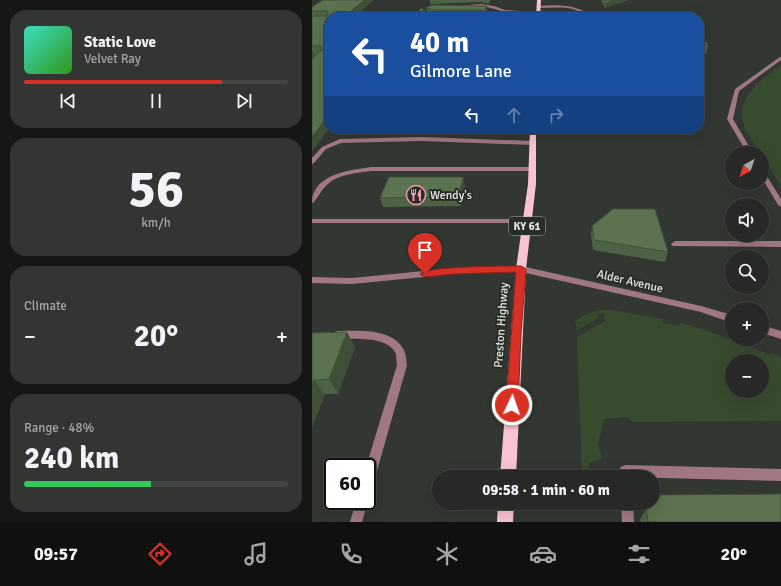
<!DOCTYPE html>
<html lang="en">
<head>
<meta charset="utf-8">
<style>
  :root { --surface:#262925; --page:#323532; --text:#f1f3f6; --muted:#a4a6a7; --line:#424542; --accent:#d93025 }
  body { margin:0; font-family:Signika,sans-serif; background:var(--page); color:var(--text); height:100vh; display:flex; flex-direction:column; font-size:15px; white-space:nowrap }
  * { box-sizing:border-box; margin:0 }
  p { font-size:13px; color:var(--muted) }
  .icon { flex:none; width:22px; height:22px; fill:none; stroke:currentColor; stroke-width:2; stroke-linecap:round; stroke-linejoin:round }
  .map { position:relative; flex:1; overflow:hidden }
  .panel { display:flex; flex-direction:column; gap:10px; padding:10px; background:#151714; width:312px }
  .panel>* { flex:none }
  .hud { position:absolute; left:12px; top:12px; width:380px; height:122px; border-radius:16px; box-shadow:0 4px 16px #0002,0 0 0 1px var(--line); background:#1a4fa0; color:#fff; overflow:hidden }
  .needle { width:26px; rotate:220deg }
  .buttons { position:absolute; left:413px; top:146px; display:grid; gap:8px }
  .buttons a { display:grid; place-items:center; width:44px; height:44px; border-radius:50%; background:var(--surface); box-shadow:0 4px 16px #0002,0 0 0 1px var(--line); font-size:20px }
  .speed { position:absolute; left:12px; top:458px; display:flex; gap:8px; font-size:20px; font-weight:700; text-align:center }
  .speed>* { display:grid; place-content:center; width:52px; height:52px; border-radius:50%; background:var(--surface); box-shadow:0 4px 16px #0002,0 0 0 1px var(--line); line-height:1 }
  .speed .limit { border:2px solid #111; border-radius:6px; background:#fff; color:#111 }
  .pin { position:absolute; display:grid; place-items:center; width:34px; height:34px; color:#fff; margin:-41px -17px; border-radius:50% 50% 50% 0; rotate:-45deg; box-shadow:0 0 4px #0007 }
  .pin .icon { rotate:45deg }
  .me { position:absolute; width:44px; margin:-22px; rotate:3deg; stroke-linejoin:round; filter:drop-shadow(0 0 3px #0008) }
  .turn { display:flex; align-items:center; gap:14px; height:84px; padding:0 20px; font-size:18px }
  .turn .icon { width:52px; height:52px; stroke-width:2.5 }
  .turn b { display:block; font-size:28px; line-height:34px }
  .lanes { display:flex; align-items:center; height:38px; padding:0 20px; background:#0003; justify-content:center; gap:20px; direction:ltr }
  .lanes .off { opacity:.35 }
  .big { font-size:30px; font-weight:800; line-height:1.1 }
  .panel .tile { flex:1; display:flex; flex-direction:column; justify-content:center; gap:6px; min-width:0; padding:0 14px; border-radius:16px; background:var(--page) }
  .panel .dial { align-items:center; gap:0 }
  .dial b { font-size:52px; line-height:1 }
  .song { display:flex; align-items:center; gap:12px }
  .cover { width:48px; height:48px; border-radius:6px; background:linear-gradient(135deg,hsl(170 70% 55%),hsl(110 70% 35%)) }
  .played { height:4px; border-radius:2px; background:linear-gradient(90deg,var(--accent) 75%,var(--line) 75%) }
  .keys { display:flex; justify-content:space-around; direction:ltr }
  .heat { display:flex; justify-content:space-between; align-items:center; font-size:22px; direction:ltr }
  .charge { height:6px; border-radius:3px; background:linear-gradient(90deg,#34c759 48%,var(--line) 0) }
  .trip { position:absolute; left:120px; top:470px; width:228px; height:40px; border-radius:20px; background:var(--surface); box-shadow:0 4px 16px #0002,0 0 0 1px var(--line); font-weight:800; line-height:40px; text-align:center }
  .dock { display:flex; height:64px; justify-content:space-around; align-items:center; background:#0f100f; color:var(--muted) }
  .dock .icon { width:28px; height:28px }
  .dock .selected { color:var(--accent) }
  .dock b { font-size:18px; color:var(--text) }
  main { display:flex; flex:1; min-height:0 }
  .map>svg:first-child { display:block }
  .green { fill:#374b2e; fill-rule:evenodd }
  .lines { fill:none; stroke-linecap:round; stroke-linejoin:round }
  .service { fill:#a17881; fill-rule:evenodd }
  .minor { fill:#a17881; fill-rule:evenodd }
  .primary { fill:#f8c4cf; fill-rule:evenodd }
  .wall { fill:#4e6345 }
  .shaded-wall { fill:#405038 }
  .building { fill:#5b7350; stroke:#405038 }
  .route { fill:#d93025; stroke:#8d1f18 }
  .labels { text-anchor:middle; stroke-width:4; stroke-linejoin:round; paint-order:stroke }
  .shield { fill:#292d27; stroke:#adafab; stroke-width:1 }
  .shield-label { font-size:11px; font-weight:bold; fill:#e5e7e3 }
  .poi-label { font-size:12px; fill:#e5e7e3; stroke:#292d27; text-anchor:start }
  .street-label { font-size:12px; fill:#e5e7e3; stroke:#292d27 }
</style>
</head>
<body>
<main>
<section class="panel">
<div class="tile">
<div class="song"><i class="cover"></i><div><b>Static Love</b><p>Velvet Ray</p></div></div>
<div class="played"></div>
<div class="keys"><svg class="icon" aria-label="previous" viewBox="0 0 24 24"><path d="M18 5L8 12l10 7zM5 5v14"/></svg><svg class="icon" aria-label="pause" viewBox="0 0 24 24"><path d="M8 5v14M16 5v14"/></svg><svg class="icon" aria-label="next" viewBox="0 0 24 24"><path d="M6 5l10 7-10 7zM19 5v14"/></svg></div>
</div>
<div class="tile dial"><b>56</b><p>km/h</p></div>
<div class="tile"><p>Climate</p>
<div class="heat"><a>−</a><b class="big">20°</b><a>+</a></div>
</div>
<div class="tile"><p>Range · 48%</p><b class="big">240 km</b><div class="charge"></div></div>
</section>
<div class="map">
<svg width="469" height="522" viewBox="0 0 469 522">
  <rect width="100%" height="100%" fill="#333731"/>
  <g class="green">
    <path d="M 469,65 L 469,186 L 450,156 L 450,153 L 448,153 C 443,145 437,137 433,129 C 421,98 448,81 469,65 Z"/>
    <path d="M 288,310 L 299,310 L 351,319 L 350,322 L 367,326 L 368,323 C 399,331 428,342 458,355 L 460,353 L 469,358 L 469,421 L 321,422 L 316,417 L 292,419 L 286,444 L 290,458 L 277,464 L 277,477 L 270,477 L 265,337 L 293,321 L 292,313 L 285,315 L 287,318 L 265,330 L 263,321 L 274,314 ZM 420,361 L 450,361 L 450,391 L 420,391 Z"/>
  </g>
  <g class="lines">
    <g class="service">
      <path d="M 169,4 L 182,6 L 193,10 L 228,12 L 193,12 L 192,15 L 178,17 L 149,17 L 148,15 L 178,15 L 190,13 L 190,11 L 175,7 L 143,6 Z"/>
      <path d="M 226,6 C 241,5 259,4 273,12 L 275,17 L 271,17 L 270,13 C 257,5 242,8 227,8 Z"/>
      <path d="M 109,137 L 221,141 L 224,143 L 221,145 L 109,141 L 29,143 L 14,149 L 2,163 L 0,164 L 0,158 L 10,147 L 28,139 Z"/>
      <path d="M 60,167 L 220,167 L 223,169 L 220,171 L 60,171 C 44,173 24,174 13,187 C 9,191 6,197 2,202 L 0,203 C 0,174 38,170 60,167 Z"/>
      <path d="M 0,219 L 215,219 L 219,221 L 215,223 L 0,223 Z"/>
      <path d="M 363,241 L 469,241 L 469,247 L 360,246 L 359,244 Z"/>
      <path d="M 26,331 C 46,331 77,328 90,347 C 94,352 94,359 95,365 L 61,485 L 59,489 L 55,491 L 54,467 L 85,365 C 84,361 85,356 83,352 C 74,336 42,339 26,339 L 23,338 L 21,335 L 23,332 Z"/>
      <path d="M 313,465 L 469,469 L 469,481 L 308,477 L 307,471 L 309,467 Z"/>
      <path d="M 55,498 L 56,501 L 50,522 L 38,522 L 44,501 L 55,501 Z"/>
      <path d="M 309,503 L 321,503 L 322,522 L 310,522 Z"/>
    </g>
    <g class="minor">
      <path d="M 468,57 L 469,57 L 469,60 L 427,91 L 421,119 L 441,153 L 435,153 L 415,119 L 423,89 Z"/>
      <path d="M 450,171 L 453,173 L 469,199 L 469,207 L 466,205 L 450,178 Z"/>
      <path d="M 209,266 L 389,306 L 420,315 L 420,323 L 389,312 L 209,272 L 142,274 L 40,284 L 0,283 L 0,277 L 40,278 L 142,268 Z"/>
      <path d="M 450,325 L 469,331 L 469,339 L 450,333 Z"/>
    </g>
    <g class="primary">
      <path d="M 225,0 L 229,0 L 228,17 L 224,17 Z"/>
      <path d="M 218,129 L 224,129 L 224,184 L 214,269 L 204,477 L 188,477 L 204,269 L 216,184 Z"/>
      <path d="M 186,503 L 202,503 L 201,522 L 185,522 Z"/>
    </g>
  </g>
  <g class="wall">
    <path d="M 118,0 L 178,0 L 177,4 L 168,2 L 118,4 Z"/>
    <path d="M 289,0 L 316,0 L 293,8 Z"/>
    <path d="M 0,7 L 45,14 L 104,15 L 113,11 L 115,11 L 114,8 L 175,9 L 174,14 L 159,14 L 159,17 L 17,17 L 17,129 L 100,129 L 100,130 L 16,129 L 0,151 Z"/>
    <path d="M 387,32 L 396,45 L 394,54 L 387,54 Z"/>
    <path d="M 153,186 L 148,206 L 71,207 L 68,198 Z"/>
    <path d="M 280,226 L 356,252 L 353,262 L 281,250 L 279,235 Z"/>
    <path d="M 0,333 L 43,347 L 26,394 L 13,394 L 0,427 Z"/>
    <path d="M 334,509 L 469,522 L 329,522 L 328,520 Z"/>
  </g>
  <g class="shaded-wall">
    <path d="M 53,0 L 62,0 L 42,17 L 35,14 Z"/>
    <path d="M 302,0 L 316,0 L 293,8 L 294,3 Z"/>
    <path d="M 159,12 L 159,17 L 156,17 Z"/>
    <path d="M 1,51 L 4,58 L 0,63 L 0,52 Z"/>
    <path d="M 13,120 L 16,129 L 0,151 L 0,137 Z"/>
    <path d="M 151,177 L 153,186 L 148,206 L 147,197 Z"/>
    <path d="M 35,332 L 43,347 L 26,394 L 17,379 Z"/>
    <path d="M 2,380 L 13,394 L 0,427 L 0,386 Z"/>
  </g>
  <g class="building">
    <path d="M 11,0 L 53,0 L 35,14 L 104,15 L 109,8 L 113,11 L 121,12 L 159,12 L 156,17 L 17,17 L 17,120 L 13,120 L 0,137 L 0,59 L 12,48 L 8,46 L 0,46 L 0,16 L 15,16 L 16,11 L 0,11 L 0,7 Z"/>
    <path d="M 292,0 L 302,0 L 294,3 Z"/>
    <path d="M 120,5 L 175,6 L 173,10 L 122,10 L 114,8 Z"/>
    <path d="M 387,32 L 396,45 L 387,44 Z"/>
    <path d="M 77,177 L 151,177 L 147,197 L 68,198 Z"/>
    <path d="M 301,209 L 343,209 L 356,252 L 282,240 L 280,226 Z"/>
    <path d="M 35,332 L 17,379 L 2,380 L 0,386 L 0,333 Z"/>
    <path d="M 469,494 L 469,522 L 336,522 L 334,509 L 338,503 L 341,503 L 341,500 L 345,495 Z"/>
  </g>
  <path class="route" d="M 209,266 L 214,269 L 209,333 L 206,405 L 204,409 L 200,411 L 195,409 L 194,405 L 204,272 L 142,274 L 113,277 L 108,274 C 114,266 195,266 209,266 Z"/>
  <defs>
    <symbol id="restaurant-ring" viewBox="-11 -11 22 22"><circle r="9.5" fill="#292d27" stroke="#f29ab0" stroke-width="1.5"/><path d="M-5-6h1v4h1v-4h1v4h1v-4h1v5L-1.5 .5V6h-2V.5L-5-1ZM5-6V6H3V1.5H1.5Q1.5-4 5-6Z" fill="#f29ab0"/></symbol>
  </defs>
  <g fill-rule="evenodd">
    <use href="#restaurant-ring" x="93" y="184" width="22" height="22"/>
  </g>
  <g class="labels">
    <rect class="shield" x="197" y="217" width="36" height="18" rx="3"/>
    <g class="shield-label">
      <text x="215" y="230">KY 61</text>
    </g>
    <g class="poi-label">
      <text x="118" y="199">Wendy's</text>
    </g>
    <g class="street-label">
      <text transform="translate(318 281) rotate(13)" y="4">Alder Avenue</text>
      <text transform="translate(189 325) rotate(-86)" y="4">Preston Highway</text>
    </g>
  </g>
</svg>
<div class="buttons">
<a><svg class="needle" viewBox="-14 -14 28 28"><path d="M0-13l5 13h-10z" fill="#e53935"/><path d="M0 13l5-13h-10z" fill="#a4a6a7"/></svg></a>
<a><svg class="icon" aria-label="sound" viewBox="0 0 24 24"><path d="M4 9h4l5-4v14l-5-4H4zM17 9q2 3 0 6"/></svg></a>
<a><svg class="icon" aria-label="search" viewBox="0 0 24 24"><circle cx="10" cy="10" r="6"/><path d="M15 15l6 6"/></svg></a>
<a>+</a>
<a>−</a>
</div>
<div class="speed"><div class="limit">60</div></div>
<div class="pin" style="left:113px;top:274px;background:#d93025"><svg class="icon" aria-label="arrive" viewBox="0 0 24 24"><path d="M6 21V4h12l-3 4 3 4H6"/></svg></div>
<svg class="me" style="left:200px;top:405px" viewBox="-20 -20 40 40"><circle r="17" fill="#d93025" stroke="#fff" stroke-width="3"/><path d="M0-11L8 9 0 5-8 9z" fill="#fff"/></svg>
<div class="trip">09:58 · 1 min · 60 m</div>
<div class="hud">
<div class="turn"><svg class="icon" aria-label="left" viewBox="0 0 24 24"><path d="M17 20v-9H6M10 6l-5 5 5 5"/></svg><div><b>40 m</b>Gilmore Lane</div></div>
<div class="lanes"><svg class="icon" aria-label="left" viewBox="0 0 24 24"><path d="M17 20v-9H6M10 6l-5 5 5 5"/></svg><svg class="icon off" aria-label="ahead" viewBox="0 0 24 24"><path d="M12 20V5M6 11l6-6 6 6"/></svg><svg class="icon off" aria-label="right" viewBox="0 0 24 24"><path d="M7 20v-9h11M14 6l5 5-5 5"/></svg></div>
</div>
</div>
</main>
<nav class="dock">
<b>09:57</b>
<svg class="icon selected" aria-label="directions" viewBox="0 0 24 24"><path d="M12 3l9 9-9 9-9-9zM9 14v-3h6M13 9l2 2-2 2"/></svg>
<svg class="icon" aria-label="music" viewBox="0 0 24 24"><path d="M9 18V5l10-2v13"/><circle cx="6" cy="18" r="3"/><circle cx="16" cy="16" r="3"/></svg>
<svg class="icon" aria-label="phone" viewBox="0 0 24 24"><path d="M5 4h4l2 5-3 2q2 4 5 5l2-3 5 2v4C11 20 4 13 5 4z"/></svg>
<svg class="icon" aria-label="climate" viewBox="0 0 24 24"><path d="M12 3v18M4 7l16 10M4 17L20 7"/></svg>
<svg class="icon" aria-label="car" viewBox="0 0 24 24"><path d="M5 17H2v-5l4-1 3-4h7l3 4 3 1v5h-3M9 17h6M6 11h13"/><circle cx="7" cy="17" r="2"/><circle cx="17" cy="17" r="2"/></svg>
<svg class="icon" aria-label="filters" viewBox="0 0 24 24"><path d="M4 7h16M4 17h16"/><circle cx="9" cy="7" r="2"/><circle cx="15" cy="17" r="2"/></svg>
<b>20°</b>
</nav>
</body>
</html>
